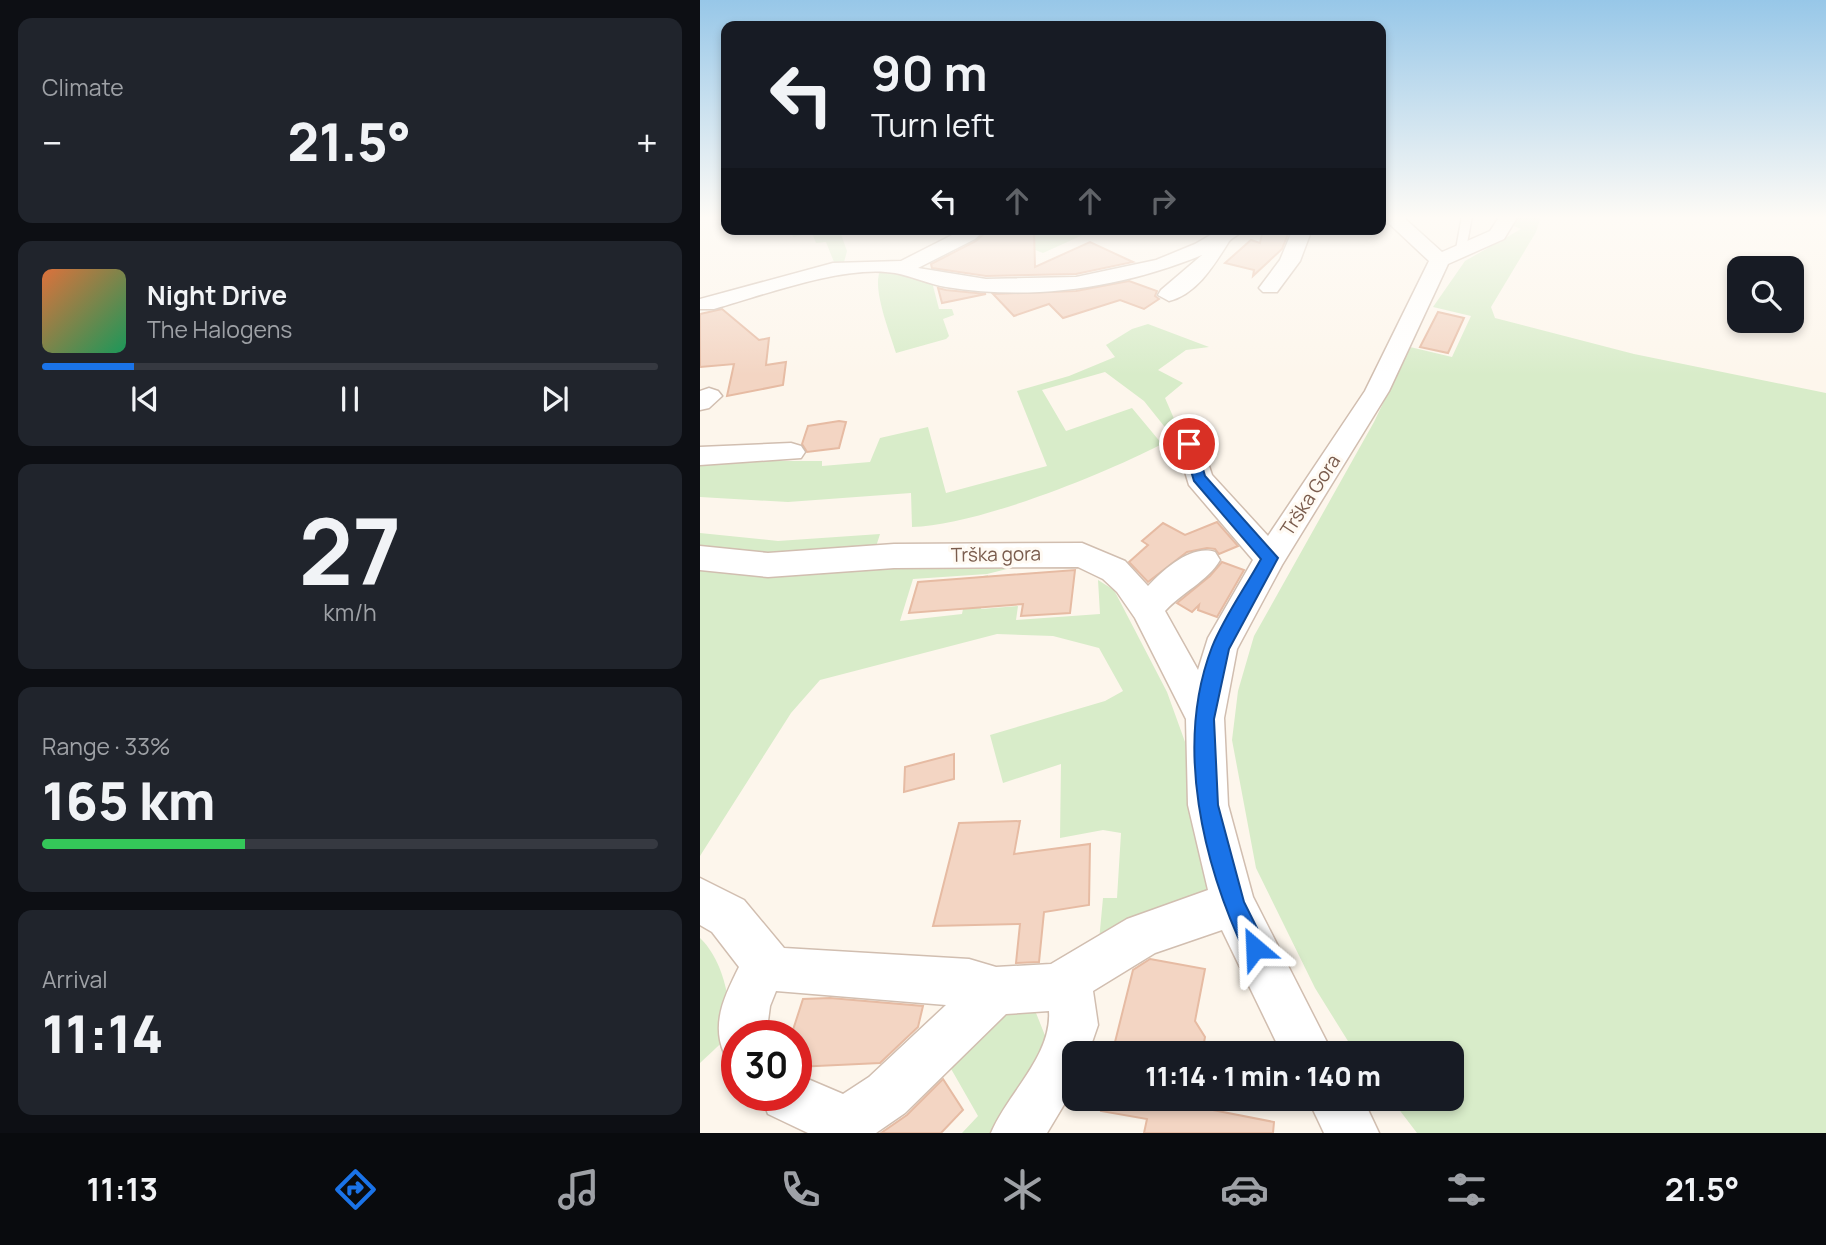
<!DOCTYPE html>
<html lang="en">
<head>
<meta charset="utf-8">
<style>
  :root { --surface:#171b24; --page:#20242c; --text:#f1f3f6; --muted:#9ea1a6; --line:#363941; --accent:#1a73e8 }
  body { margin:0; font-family:Manrope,sans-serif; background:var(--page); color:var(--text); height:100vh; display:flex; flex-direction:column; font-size:26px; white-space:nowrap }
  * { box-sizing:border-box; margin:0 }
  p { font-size:23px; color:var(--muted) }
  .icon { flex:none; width:38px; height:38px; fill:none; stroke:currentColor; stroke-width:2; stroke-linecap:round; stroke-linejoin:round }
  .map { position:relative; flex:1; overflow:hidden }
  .panel { display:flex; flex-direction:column; gap:18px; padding:18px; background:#0d0f14; width:700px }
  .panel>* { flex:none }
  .hud { position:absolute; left:21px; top:21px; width:665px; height:214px; border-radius:14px; box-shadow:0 4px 10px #0003; background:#171b24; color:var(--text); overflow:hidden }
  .tools { position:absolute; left:1027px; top:256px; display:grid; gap:14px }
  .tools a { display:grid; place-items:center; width:77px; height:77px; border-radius:14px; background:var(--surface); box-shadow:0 4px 10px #0003; font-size:35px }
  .speed { position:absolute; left:21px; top:1020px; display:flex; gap:14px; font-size:35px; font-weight:700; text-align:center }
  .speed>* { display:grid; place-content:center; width:91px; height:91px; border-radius:50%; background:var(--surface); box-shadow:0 4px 10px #0003; line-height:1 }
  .speed .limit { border:10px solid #d22; background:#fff; color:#111 }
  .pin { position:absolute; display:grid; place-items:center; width:60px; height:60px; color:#fff; margin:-30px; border:4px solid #fff; border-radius:50%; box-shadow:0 2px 7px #0007 }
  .me { position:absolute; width:77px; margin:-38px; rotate:334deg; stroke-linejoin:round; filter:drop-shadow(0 0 5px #0008) }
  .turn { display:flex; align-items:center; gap:24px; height:147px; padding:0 35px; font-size:32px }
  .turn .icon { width:91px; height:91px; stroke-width:2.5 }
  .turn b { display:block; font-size:49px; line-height:60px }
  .lanes { display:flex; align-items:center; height:66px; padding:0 35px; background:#0003; justify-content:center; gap:35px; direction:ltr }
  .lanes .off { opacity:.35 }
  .big { font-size:52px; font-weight:800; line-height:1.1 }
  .panel .tile { flex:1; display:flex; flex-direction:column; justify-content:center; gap:10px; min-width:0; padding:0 24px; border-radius:14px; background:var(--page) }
  .panel .dial { align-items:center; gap:0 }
  .dial b { font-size:91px; line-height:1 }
  .song { display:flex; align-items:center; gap:21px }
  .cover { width:84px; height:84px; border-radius:10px; background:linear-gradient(135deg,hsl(20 70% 55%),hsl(150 70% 35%)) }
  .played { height:7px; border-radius:4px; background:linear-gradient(90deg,var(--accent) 15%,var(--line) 15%) }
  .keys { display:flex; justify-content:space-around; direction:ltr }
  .heat { display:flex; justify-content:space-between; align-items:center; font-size:38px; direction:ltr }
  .charge { height:10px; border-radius:5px; background:linear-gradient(90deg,#34c759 33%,var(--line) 0) }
  .trip { position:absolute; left:362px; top:1041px; width:402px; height:70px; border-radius:14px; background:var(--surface); box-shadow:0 4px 10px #0003; font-weight:800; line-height:70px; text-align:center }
  .tabs { display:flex; height:112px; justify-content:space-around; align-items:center; background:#090b0e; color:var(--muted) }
  .tabs .icon { width:49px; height:49px }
  .tabs .selected { color:var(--accent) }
  .tabs b { font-size:32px; color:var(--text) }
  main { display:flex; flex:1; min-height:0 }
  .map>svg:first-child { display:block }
  .green { fill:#d8ecc9 }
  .building { fill:#f3d5c3; stroke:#e6bba3; stroke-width:2 }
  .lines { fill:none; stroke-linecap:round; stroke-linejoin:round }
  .service-casing { stroke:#d1beb0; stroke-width:3 }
  .minor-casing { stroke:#d1beb0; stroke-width:3 }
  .service { fill:#fff; fill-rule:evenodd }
  .minor { fill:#fff; fill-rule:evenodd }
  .route { fill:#1a73e8; stroke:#114b97; stroke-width:2 }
  .labels { text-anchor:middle; stroke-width:6; stroke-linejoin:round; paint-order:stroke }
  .street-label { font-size:19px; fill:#7a5c4d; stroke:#fffaf3 }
</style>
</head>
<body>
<main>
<section class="panel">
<div class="tile"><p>Climate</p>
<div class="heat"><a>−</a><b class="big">21.5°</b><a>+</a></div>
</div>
<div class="tile">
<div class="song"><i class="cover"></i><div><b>Night Drive</b><p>The Halogens</p></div></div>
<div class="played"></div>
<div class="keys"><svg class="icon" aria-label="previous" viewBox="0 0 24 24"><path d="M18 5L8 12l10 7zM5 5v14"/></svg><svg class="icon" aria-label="pause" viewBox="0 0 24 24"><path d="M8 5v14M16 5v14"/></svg><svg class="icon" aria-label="next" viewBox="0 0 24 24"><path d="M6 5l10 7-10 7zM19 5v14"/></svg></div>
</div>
<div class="tile dial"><b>27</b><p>km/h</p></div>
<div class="tile"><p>Range · 33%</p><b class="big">165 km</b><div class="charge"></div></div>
<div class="tile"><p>Arrival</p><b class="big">11:14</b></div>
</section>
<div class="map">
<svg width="1126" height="1133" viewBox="0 0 1126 1133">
  <rect width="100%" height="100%" fill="#fdf6ec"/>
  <g class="green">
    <path d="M 813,216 L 841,216 L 836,232 L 791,307 L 795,318 L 934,354 L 1126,393 L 1126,1133 L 717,1133 L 691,1099 L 752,1099 L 752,1054 L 656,1054 L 615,988 L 556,868 L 532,740 L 538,691 L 554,636 L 674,422 L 710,347 L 752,357 L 771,316 L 733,307 L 765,261 L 821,229 L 809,224 Z"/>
    <path d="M 90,229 L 139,229 L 147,251 L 143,266 L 136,267 L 126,242 L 116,243 L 112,233 L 93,237 Z"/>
    <path d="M 349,229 L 396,229 L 343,253 L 304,238 Z"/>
    <path d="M 190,269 L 232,282 L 239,309 L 252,309 L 254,315 L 243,319 L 249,336 L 246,339 L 196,353 C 190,333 172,289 180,271 Z"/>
    <path d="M 448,324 L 509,347 L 486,350 L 458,370 L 483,383 L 465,398 L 485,444 L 480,446 L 444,401 L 405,372 L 342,390 L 366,431 L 432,408 L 462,444 C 402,475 278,525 212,527 L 211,493 L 88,502 L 0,497 L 0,461 L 122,461 L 122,466 L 170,462 L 180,438 L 228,427 L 246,493 L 347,466 L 317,391 L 369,376 L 415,357 L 406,345 L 432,329 Z"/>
    <path d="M 0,533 L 78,541 L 180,534 L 174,553 L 85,555 L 0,548 Z"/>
    <path d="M 381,565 L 311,568 L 287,574 L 213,579 L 200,621 L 262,614 L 269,579 L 288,575 L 281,609 L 318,606 L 316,620 L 400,614 L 398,580 L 414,590 L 467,692 L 489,753 L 519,892 L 399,941 L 403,898 L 417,898 L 421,833 L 403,830 L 360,838 L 361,764 L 303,783 L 290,735 L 405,701 L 423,691 L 399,648 L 353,636 L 297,634 L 120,680 L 91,713 L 0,856 L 0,567 Z"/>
    <path d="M 0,938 C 24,961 30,1001 32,1033 L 0,1063 Z"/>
    <path d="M 300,1006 L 334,1008 L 350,1048 L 293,1133 L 262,1133 L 278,1116 L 246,1060 Z"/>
  </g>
  <g class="building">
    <path d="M 289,229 L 334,229 L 335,267 L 390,242 L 433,262 L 376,274 L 286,276 L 232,268 L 231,264 L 276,241 Z"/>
    <path d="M 563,229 L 590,229 L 582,249 L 553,276 L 554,270 L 525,263 L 551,240 L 560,243 Z"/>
    <path d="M 429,281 L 457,291 L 455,296 L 459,299 L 444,309 L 420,300 L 363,318 L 349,304 L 314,316 L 293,294 L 376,291 Z"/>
    <path d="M 238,288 L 246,290 L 286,294 L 242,303 Z"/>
    <path d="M 22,309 L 59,340 L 69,338 L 66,365 L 86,362 L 83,385 L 27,396 L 34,364 L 0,367 L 0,314 Z"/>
    <path d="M 738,312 L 764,318 L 748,353 L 720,347 Z"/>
    <path d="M 139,421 L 146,422 L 139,448 L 107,452 L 102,444 L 108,426 Z"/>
    <path d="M 517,522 L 538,546 L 519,554 L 515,549 L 507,548 L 487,552 L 448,582 L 429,562 L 448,545 L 442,541 L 463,523 L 485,535 Z"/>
    <path d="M 522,562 L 544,570 L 517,617 L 498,610 L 499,605 L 492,612 L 477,603 L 510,576 Z"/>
    <path d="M 375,570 L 370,613 L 321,616 L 323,604 L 209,613 L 218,582 Z"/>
    <path d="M 254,754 L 254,779 L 204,792 L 205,767 Z"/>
    <path d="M 320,821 L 314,854 L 390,844 L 389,905 L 344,912 L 339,962 L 316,963 L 320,924 L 233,926 L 259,823 Z"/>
    <path d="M 450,959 L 505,969 L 495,1021 L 505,1037 L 502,1054 L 412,1054 L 433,970 Z"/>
    <path d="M 130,998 L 223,1006 L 218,1027 L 180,1063 L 96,1067 L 96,1036 L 91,1036 L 103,999 Z"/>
    <path d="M 243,1079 L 263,1110 L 241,1133 L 181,1133 L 207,1115 Z"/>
    <path d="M 402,1099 L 483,1099 L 482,1104 L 574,1122 L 573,1133 L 444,1133 L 447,1119 L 401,1111 Z"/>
  </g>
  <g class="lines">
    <defs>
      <path id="service" d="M 762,216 L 772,216 L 766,249 L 761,252 L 756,249 Z"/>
      <g id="minor">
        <path d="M 681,216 L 702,216 L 742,252 L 790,231 L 800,216 L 818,216 L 804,239 L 748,264 L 689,391 L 582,565 L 537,649 L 524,718 L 528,805 L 553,897 L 633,1054 L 582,1054 L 522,930 L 455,953 L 393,991 L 398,1025 L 388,1054 L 374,1054 L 374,1088 L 347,1133 L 291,1133 C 307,1094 352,1056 349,1011 L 306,1014 L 205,1113 L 176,1133 L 108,1133 L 68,1114 L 61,1096 L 96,1096 L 96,1074 L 143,1094 L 169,1077 L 246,1005 L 76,991 L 70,1006 L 66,1036 L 37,1036 L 37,1059 L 24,1053 C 11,1023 25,995 39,967 L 12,932 L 0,925 L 0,878 L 44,900 L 84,948 L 269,959 L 296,967 L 351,964 L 427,919 L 508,890 L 488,805 L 486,719 L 435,618 L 417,592 L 403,579 L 378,567 L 194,568 L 68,577 L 0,570 L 0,546 L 68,553 L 194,544 L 382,543 L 425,561 L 448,586 C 464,569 492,544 515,552 L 520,560 C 508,581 481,593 465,611 L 498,670 L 508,638 L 553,560 L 489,485 L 477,445 L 480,439 L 490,436 L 500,439 L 512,475 L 568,536 L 665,391 L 729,261 Z"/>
        <path d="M 264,229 L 286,229 L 275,239 L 218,268 L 286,279 L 376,277 L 456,260 L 495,244 L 521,229 L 544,229 C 540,235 530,238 528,243 C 514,265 497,294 469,301 L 458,295 L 461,290 L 502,255 C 421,288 333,301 246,287 C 229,284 211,276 195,273 C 146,264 63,295 14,309 L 0,309 L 0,299 L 133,263 L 201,261 Z"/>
        <path d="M 593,229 L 612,229 L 600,261 L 577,292 L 563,292 L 559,288 L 580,260 Z"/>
        <path d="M 9,388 L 18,391 L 22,396 L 9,408 L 0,410 L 0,391 Z"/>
        <path d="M 91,443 L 101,446 L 105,452 L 101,458 L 0,465 L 0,447 Z"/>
        <path d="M 608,1099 L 663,1099 L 679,1133 L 624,1133 Z"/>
      </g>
    </defs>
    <use href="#service" class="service-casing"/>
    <use href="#minor" class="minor-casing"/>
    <use href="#service" class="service"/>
    <use href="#minor" class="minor"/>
  </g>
  <linearGradient id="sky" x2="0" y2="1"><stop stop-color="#97c7e8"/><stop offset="0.58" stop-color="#fefbf6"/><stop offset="1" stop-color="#fefbf6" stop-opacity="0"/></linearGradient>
  <rect width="1126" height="375" fill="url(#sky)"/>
  <path class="route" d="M 489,440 L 496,444 L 505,476 L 578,558 L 529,649 L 514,719 L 518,805 L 544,902 L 567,948 L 563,957 L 555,960 L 547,957 C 503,865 474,746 512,647 C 524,617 545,588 561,559 L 494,481 L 483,444 Z"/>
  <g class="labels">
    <g class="street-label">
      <text transform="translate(610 495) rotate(-57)" y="7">Trška Gora</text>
      <text transform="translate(296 554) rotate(-1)" y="7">Trška gora</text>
    </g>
  </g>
</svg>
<div class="tools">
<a><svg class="icon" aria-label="search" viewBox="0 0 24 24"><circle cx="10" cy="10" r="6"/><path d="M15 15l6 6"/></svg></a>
</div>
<div class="speed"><div class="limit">30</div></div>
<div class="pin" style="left:489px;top:444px;background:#d93025"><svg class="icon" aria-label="arrive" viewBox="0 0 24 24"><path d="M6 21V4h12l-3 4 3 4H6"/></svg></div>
<svg class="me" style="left:555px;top:948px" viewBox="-20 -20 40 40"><path d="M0-17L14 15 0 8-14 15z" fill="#1a73e8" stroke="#fff" stroke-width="4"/></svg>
<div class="trip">11:14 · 1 min · 140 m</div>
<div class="hud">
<div class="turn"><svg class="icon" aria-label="left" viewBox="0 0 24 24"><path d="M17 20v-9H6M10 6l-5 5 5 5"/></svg><div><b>90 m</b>Turn left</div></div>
<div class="lanes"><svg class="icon" aria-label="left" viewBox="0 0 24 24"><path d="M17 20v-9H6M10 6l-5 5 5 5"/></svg><svg class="icon off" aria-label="ahead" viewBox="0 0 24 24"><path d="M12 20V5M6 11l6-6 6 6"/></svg><svg class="icon off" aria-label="ahead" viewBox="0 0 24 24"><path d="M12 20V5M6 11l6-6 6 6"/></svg><svg class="icon off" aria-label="right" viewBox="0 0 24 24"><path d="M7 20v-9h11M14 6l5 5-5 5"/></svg></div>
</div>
</div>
</main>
<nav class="tabs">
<b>11:13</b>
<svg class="icon selected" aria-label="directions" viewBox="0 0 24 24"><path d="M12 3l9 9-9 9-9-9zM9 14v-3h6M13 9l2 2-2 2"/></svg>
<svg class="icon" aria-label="music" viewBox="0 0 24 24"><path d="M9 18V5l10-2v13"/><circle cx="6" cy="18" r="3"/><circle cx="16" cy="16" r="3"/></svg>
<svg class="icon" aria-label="phone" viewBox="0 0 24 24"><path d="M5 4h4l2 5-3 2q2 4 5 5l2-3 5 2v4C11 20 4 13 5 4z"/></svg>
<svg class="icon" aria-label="climate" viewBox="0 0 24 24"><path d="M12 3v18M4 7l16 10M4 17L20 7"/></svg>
<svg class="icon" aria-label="car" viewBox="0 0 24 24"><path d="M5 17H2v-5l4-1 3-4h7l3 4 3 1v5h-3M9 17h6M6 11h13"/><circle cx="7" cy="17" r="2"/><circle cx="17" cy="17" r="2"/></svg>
<svg class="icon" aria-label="filters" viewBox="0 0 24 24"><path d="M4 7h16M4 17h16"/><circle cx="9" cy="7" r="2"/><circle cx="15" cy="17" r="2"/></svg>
<b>21.5°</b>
</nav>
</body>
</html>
